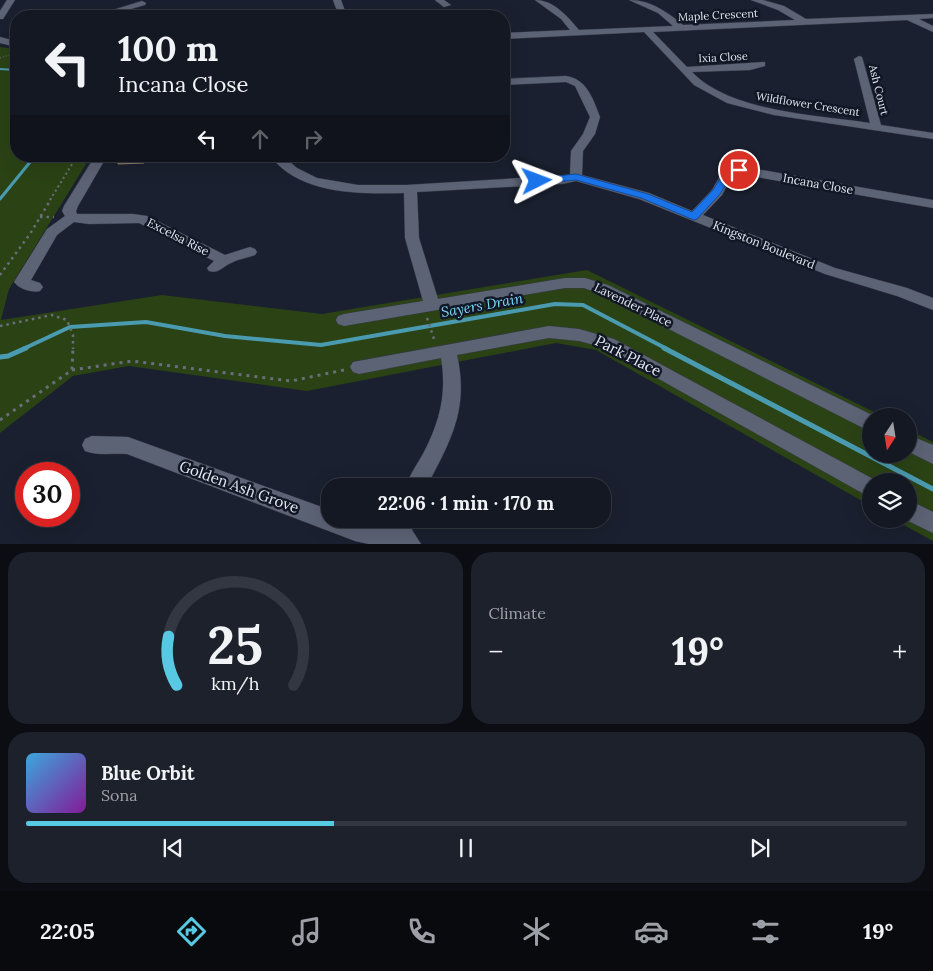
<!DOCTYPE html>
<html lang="en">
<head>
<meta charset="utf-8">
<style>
  :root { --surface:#141823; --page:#1d212b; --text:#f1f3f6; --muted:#9da0a6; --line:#333741; --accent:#57c9e2 }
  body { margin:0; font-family:Lora,serif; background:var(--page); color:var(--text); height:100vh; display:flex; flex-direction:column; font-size:19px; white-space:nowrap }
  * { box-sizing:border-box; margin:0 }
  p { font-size:16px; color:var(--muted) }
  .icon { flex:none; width:28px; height:28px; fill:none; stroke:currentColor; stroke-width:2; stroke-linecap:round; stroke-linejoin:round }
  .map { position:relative; height:544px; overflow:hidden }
  .side { display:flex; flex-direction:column; gap:8px; padding:8px; background:#0b0d13; flex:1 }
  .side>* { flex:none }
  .hud { position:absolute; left:10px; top:10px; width:500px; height:152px; border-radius:20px; box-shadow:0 5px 20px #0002,0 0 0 1px var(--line); background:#141823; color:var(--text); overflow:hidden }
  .needle { width:32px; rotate:192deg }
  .controls { position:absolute; left:862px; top:408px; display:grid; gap:10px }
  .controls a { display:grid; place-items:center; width:55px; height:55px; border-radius:50%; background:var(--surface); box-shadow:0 5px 20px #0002,0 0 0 1px var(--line); font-size:25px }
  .speed { position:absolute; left:15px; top:462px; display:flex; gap:10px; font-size:25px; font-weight:700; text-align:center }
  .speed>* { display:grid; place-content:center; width:65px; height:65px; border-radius:50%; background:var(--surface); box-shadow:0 5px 20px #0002,0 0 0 1px var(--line); line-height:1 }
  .speed .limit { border:8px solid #d22; background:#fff; color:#111 }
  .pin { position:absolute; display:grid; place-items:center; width:42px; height:42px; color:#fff; margin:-21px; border:2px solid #fff; border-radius:50%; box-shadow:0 1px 5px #0007 }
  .me { position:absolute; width:55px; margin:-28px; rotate:87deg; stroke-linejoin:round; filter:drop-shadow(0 0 4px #0008) }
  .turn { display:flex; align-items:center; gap:18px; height:105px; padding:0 25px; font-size:22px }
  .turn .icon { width:65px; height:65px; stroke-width:2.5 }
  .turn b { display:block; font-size:35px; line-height:42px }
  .lanes { display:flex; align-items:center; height:48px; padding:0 25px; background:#0003; justify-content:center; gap:25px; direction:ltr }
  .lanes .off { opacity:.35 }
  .big { font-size:38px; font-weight:700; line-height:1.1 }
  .side .widget { flex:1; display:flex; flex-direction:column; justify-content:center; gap:8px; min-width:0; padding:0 18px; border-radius:20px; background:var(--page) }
  .side .dial { align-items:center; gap:0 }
  .dial svg { height:130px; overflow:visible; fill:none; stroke:var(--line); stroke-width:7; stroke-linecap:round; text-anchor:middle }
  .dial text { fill:var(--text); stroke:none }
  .song { display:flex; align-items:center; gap:15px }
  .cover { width:60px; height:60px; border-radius:8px; background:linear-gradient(135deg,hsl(200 70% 55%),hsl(290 70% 35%)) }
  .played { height:5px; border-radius:2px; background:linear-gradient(90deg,var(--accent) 35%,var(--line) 35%) }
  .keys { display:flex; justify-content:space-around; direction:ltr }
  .heat { display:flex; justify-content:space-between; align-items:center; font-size:28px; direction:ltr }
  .side .tiles { flex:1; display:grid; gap:8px; grid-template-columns:1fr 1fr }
  .widget:last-child { grid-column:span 2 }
  .trip { position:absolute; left:321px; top:478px; width:290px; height:50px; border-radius:20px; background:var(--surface); box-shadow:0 5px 20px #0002,0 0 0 1px var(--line); font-weight:700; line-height:50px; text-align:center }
  .menu { display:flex; height:80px; justify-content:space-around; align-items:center; background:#080a0e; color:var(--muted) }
  .menu .icon { width:35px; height:35px }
  .menu .selected { color:var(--accent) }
  .menu b { font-size:22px; color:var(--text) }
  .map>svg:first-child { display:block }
  .green { fill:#2b4215 }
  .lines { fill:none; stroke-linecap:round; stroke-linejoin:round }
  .stream-far3 { stroke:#4a9ab0; stroke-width:2 }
  .stream-far2 { stroke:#4a9ab0; stroke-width:3 }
  .stream-far1 { stroke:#4a9ab0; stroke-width:4 }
  .stream { stroke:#4a9ab0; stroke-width:5 }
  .building { fill:#6a4f1b; stroke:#8d826f }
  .minor-casing { stroke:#363a47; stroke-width:1 }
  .path-far3 { stroke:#696e7b; stroke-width:1; stroke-dasharray:1 2; stroke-linecap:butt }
  .path-far2 { stroke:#696e7b; stroke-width:2; stroke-dasharray:2 3; stroke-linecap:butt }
  .path-far1 { stroke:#696e7b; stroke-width:2.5; stroke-dasharray:2.5 4; stroke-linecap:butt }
  .path { stroke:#696e7b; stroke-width:3; stroke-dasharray:3 5; stroke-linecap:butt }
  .minor { fill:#5c6375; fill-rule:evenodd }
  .route { fill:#1a73e8; stroke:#114b97 }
  .labels { text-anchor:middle; stroke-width:5; stroke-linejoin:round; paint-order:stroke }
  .far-street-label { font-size:11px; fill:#e1e6f0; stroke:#111725 }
  .street-label { font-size:12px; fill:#e1e6f0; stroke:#111725 }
  .water-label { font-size:14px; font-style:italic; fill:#7adafa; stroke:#111725 }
  .near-street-label { font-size:15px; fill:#e1e6f0; stroke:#111725 }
</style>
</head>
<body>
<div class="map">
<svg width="933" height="544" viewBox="0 0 933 544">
  <rect width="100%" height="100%" fill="#1a202f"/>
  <path class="green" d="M 0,47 L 16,49 L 16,156 L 91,156 L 9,289 L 1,320 L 162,295 L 322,314 L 587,270 L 882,416 L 871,416 L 871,454 L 909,454 L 909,430 L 933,442 L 933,541 L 893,519 L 909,519 L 909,481 L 871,481 L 871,506 L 596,350 L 556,343 L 307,391 L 129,366 L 73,376 L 0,433 Z"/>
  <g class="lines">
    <path class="stream-far3" d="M 0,69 L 16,70"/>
    <path class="stream-far2" d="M 0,199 L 35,156"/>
    <path class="stream-far1" d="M 23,349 L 70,327 L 146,322 L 225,336 L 321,345 L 555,304 L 583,305 L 667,349"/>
    <g class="stream">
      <path d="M 664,348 L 933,489"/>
      <path d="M 0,357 L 8,356 L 26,348"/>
    </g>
  </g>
  <path class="building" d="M 123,156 L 147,156 L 144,163 L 118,164 L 118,162 Z"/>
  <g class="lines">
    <defs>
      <g id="minor">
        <path d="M 7,0 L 15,0 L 3,19 L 0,19 L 0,11 Z"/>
        <path d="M 333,0 L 341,0 L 345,11 L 351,16 C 338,16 337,11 333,0 Z"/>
        <path d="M 435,0 L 444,0 L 451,5 L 444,7 Z"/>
        <path d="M 535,0 C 554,0 568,17 579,30 L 673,26 L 658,13 L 629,0 C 651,0 667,12 683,25 L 795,20 L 778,10 L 751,0 L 763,0 L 784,6 L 806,19 L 933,14 L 933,18 L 919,19 L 933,26 L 933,32 L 907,20 L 653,32 L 687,67 L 765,62 L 765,66 L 750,70 L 692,72 C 730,112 817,115 870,123 L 854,59 L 859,56 L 862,57 L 881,125 L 933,133 L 933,139 L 774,115 L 727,103 L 694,85 L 644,32 L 504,39 L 504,33 L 570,30 L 561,19 Z"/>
        <path d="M 142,1 L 146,3 L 145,5 L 106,16 L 94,16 Z"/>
        <path d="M 213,12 L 225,14 L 226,16 L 203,16 Z"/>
        <path d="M 0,37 L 16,41 L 16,47 L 0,43 Z"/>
        <path d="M 566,76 C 587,79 593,99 600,117 L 595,134 L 583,151 L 582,175 L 649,193 L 692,211 L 712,190 L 723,171 L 739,166 L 933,200 L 933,208 L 740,174 L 732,176 L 722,195 L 703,215 L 835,268 L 907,288 L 933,298 L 933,310 L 897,296 L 825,274 L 639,199 L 576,181 L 562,184 L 417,192 L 419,238 L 438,299 L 565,278 L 585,278 L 608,285 L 874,416 L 871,416 L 871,432 L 598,293 L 584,288 L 565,288 L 344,326 L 338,324 L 336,320 L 338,316 L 344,314 L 423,301 L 405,238 L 404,193 C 359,194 301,195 270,156 L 283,156 L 297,168 L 317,178 L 358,185 L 406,185 L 570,175 L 571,151 L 583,134 L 590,117 L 575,86 L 566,82 L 504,85 L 504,79 Z"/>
        <path d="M 95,156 L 107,156 L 78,206 L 76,211 L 77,214 L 133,214 L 147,216 L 225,255 L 250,247 L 255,249 L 257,252 L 255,255 C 247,258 238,259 231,263 C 222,267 219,274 209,271 L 207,268 L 214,261 L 139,223 L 89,224 L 74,222 L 57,235 L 31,280 L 40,283 L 43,287 L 40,291 C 32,293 19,289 14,282 L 47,229 L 65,216 L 62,211 L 64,206 Z"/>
        <path d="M 549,326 L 579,329 L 614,339 L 877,481 L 871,481 L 871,498 L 602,347 L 579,341 L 549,338 L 457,355 C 469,409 451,440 427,486 L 406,486 C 410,474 418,463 424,452 C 440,421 447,393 441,358 L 359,374 L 353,372 L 350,367 L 353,362 Z"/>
        <path d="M 909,435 L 933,445 L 933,464 L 909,452 Z"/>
        <path d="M 92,436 L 128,437 L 330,510 L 330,519 L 353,519 L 381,524 L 391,524 L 391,519 L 413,519 L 412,530 L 421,544 L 369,544 L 355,541 L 127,454 C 114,453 98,456 85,451 L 82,445 L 85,439 Z"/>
        <path d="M 909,500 L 933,512 L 933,533 L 904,519 L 909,519 Z"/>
      </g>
    </defs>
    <use href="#minor" class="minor-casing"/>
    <path class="path-far3" d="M 0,58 L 15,53"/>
    <path class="path-far2" d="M 50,200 L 77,156"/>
    <g class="path-far1">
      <path d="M 40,217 L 54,217"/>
      <path d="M 0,275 L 30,234 L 51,199"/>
      <path d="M 427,318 L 435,342"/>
      <path d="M 0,326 L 52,315 L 67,320 L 73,335 L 73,349"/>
    </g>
    <g class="path">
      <path d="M 72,370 L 132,361 L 291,381 L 344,370"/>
      <path d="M 0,420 L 72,370 L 73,348"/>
    </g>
    <use href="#minor" class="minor"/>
  </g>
  <path class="route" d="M 739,168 L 744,170 L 743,172 L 731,176 L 720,194 L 697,219 L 694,220 L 641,198 L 576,180 L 537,184 L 533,181 L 537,178 L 576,174 L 648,194 L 692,212 L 713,190 L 724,172 Z"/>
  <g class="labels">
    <g class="far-street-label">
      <text transform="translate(718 15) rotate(-3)" y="4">Maple Crescent</text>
      <text transform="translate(723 57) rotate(-3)" y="4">Ixia Close</text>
      <text transform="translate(879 90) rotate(76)" y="4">Ash Court</text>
      <text transform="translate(808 104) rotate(9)" y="4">Wildflower Crescent</text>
    </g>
    <g class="street-label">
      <text transform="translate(818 184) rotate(10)" y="4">Incana Close</text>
      <text transform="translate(178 237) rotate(27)" y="4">Excelsa Rise</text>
      <text transform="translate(764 245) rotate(22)" y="4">Kingston Boulevard</text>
      <text transform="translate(633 305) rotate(26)" y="4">Lavender Place</text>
    </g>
    <g class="water-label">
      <text transform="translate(482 305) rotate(-10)" y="5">Sayers Drain</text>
    </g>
    <g class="near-street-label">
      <text transform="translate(628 356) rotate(27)" y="5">Park Place</text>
      <text transform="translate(239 487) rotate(20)" y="5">Golden Ash Grove</text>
    </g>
  </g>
</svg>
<div class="controls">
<a><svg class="needle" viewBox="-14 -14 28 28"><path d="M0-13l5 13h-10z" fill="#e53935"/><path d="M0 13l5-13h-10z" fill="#9da0a6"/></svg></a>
<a><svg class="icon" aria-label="layers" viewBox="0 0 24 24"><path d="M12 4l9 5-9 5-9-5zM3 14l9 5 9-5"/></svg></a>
</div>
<div class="speed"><div class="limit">30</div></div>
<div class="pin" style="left:739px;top:170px;background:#d93025"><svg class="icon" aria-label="arrive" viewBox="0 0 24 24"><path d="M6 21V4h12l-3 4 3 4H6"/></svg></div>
<svg class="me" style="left:537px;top:181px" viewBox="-20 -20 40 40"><path d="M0-17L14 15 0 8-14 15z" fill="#1a73e8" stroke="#fff" stroke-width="4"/></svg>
<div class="trip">22:06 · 1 min · 170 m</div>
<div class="hud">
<div class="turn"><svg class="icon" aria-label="left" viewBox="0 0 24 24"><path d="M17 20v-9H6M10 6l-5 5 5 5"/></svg><div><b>100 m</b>Incana Close</div></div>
<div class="lanes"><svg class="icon" aria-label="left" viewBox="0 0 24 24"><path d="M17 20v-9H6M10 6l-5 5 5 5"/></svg><svg class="icon off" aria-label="ahead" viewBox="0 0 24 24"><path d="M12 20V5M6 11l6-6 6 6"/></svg><svg class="icon off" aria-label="right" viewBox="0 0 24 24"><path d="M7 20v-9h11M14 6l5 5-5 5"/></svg></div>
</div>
</div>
<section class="side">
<div class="tiles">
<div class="widget dial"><svg viewBox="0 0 100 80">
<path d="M14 69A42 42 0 1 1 86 69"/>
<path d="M14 69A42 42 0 0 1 9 39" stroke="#57c9e2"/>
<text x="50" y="56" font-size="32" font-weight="700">25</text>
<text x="50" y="72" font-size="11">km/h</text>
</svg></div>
<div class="widget"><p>Climate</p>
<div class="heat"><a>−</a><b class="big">19°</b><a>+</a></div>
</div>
<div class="widget">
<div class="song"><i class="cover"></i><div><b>Blue Orbit</b><p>Sona</p></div></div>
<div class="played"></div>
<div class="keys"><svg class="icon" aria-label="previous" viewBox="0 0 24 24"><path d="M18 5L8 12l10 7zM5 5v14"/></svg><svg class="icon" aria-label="pause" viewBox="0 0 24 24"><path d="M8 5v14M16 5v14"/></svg><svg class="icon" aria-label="next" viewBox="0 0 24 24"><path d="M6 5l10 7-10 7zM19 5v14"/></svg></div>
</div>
</div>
</section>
<nav class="menu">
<b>22:05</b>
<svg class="icon selected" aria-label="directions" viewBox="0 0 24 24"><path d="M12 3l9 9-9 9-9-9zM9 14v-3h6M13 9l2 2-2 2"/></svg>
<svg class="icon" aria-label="music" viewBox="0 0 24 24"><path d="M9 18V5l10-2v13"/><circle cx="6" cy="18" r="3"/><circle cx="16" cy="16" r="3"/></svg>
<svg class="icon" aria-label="phone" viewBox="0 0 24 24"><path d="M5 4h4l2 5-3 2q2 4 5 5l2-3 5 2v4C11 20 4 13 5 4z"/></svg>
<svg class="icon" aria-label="climate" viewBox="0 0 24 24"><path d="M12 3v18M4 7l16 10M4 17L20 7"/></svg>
<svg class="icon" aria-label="car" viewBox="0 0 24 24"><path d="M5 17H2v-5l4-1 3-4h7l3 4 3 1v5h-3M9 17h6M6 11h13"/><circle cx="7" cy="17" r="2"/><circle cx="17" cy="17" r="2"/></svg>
<svg class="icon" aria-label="filters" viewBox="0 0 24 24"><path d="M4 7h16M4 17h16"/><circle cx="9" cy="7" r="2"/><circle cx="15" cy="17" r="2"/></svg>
<b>19°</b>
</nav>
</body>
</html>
